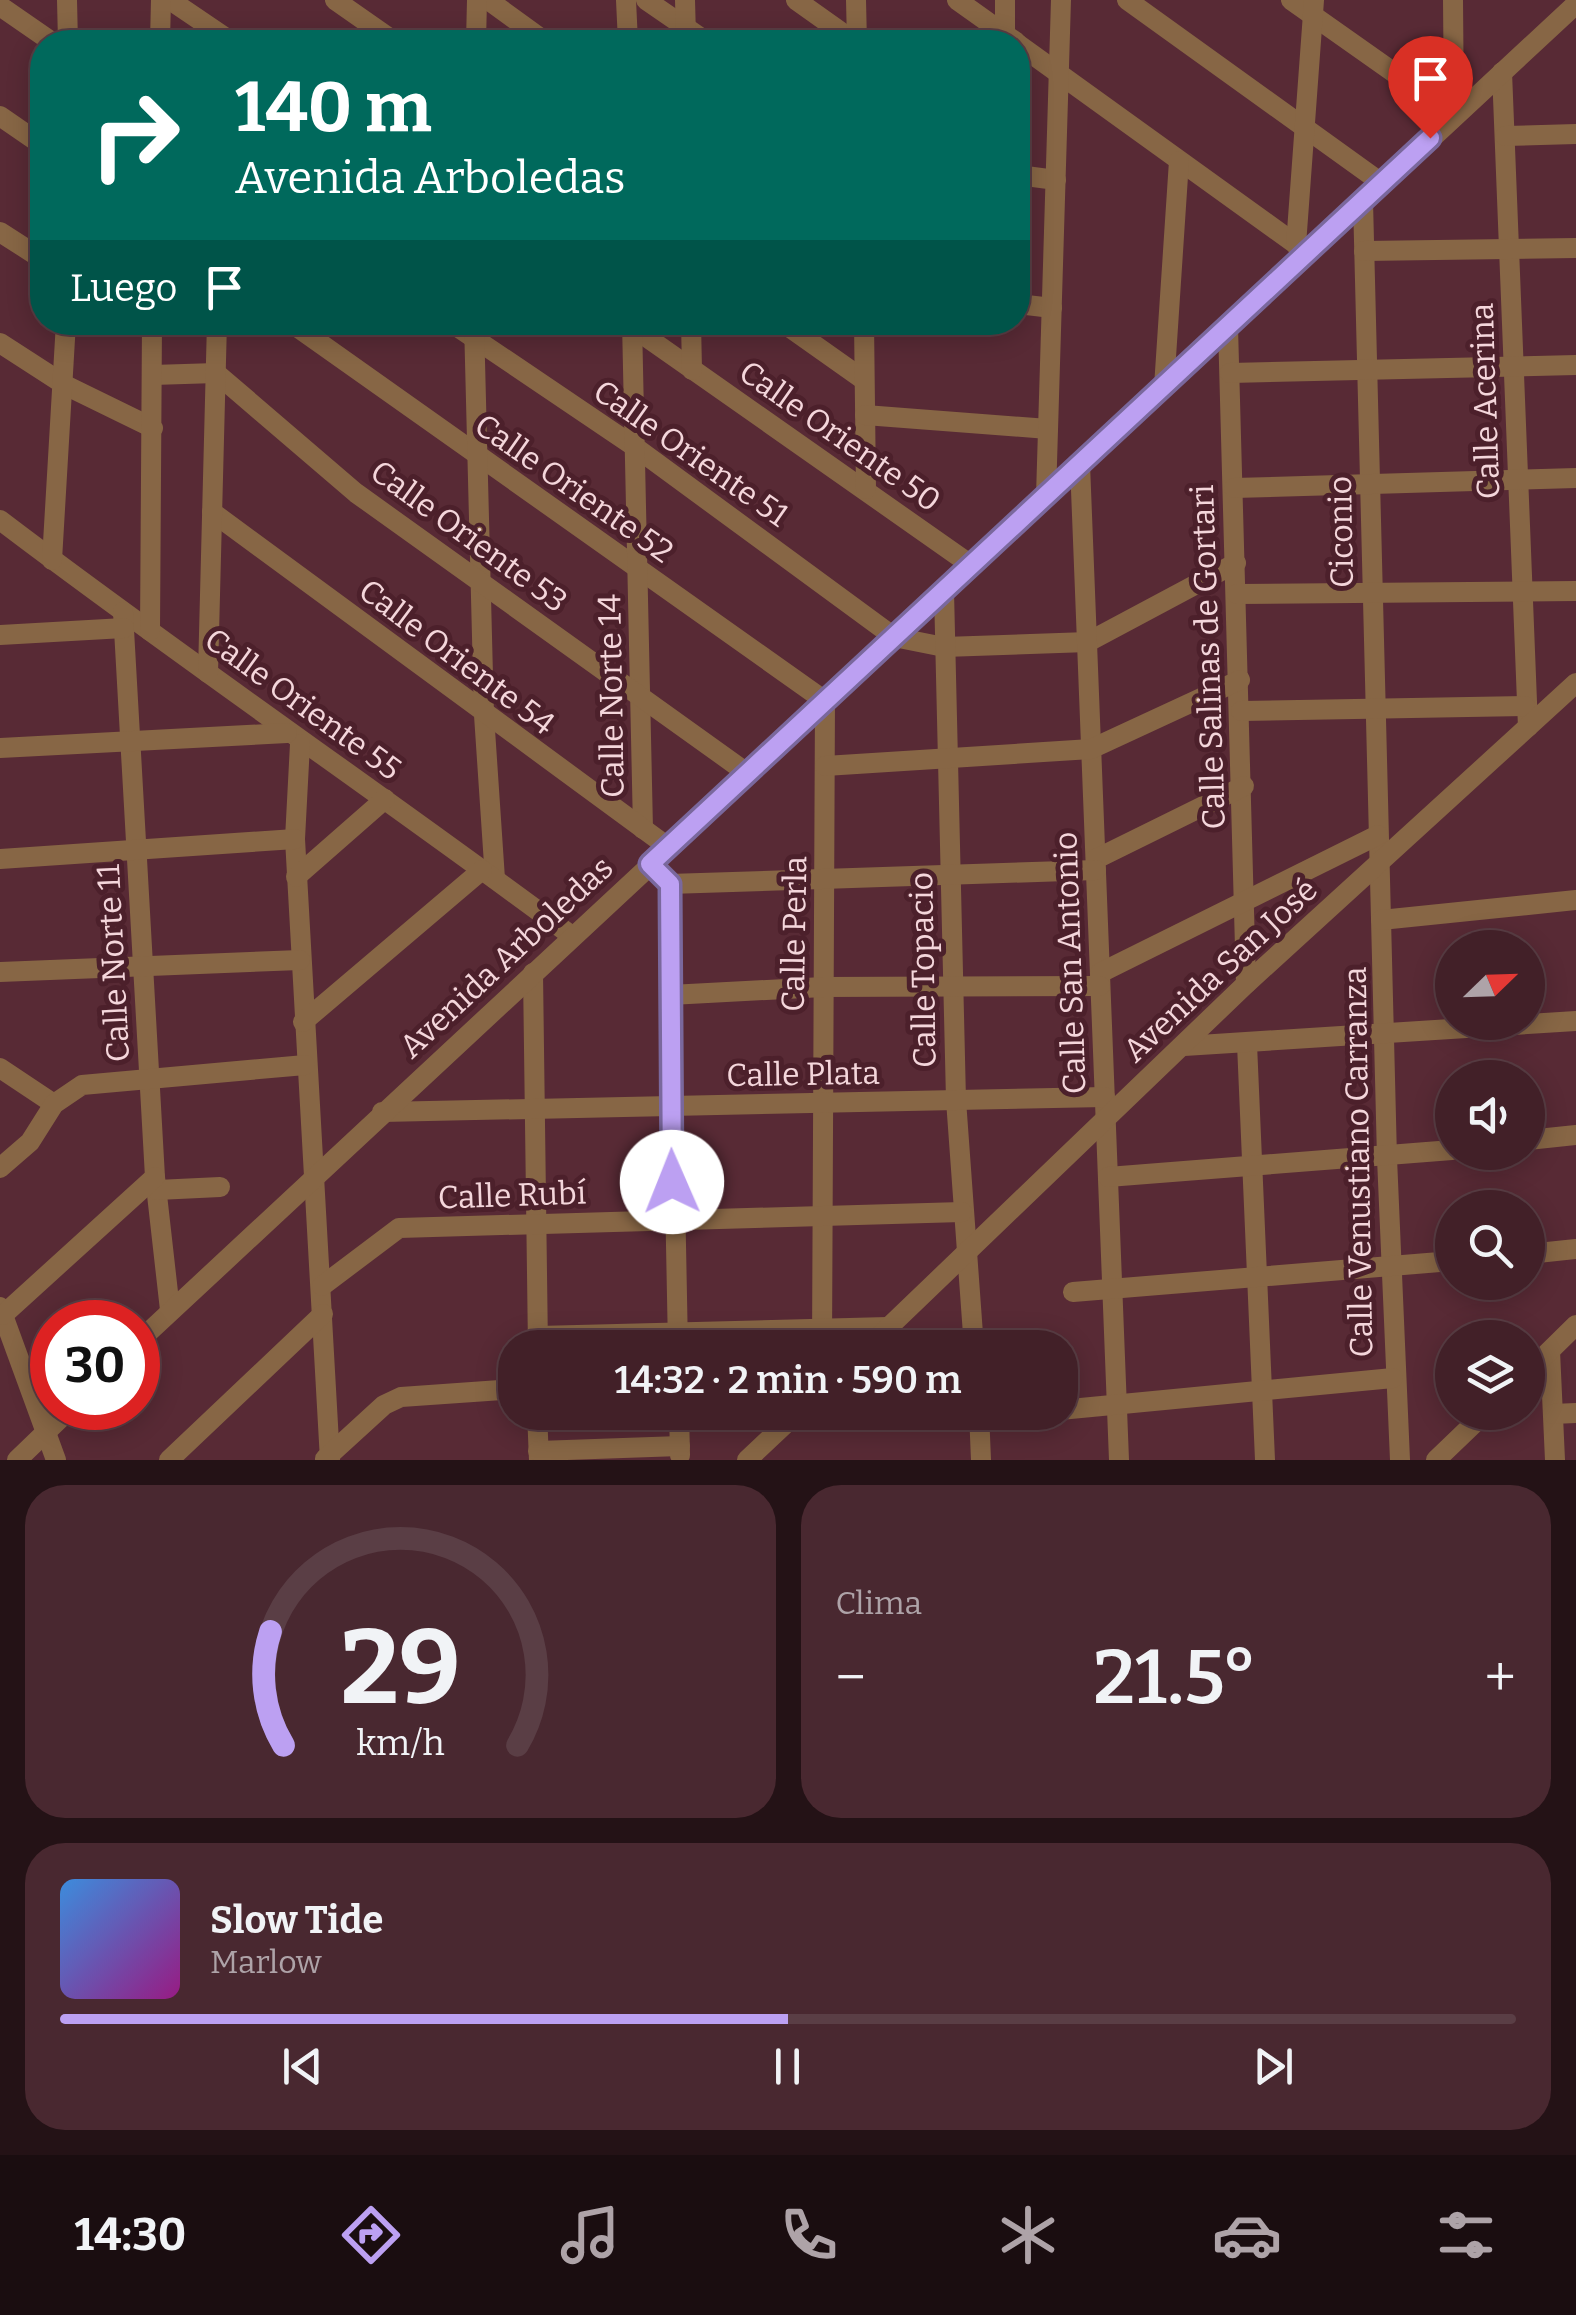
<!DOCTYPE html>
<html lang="es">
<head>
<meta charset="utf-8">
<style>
  :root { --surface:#422028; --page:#492830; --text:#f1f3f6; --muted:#aea3a8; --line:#5a3e45; --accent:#bca0f2 }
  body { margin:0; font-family:Bitter,serif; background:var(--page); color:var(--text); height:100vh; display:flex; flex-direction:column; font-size:38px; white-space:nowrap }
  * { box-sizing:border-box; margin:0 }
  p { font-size:32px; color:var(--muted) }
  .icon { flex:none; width:55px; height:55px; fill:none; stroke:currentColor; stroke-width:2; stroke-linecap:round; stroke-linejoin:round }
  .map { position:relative; height:1460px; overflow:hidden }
  .panel { display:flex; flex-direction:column; gap:25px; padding:25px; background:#241216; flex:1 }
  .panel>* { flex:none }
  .hud { position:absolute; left:30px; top:30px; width:1000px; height:305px; border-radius:40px; box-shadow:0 5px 25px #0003,0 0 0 2px var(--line); background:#00695c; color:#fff; overflow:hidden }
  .needle { width:65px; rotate:67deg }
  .buttons { position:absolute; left:1435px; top:930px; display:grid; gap:20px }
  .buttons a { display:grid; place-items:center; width:110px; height:110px; border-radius:50%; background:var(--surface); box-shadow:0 5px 25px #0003,0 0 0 2px var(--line); font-size:50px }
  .speed { position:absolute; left:30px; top:1300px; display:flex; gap:20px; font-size:50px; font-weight:700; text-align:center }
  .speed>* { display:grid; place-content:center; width:130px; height:130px; border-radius:50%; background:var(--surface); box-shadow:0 5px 25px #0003,0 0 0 2px var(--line); line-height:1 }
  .speed .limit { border:15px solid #d22; background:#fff; color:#111 }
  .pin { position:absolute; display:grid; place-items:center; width:85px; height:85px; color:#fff; margin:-102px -42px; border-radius:50% 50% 50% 0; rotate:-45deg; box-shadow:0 0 10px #0007 }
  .pin .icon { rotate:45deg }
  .me { position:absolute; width:110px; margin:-55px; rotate:359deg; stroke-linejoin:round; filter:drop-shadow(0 0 8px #0008) }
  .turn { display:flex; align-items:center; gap:35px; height:210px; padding:0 40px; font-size:45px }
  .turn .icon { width:130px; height:130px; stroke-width:2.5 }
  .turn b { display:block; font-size:70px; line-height:85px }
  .then { display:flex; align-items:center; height:95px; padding:0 40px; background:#0003; gap:20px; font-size:38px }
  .big { font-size:75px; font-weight:600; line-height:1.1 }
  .panel .widget { flex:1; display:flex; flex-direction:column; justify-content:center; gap:15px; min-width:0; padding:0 35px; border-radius:40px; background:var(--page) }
  .panel .dial { align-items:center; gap:0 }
  .dial svg { height:260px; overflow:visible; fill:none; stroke:var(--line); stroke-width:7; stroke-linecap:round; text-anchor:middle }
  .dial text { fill:var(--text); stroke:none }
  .song { display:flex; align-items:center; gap:30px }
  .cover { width:120px; height:120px; border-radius:15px; background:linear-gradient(135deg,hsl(210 70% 55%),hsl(310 70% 35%)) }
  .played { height:10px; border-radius:5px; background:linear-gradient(90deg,var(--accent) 50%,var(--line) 50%) }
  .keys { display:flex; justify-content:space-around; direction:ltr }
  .heat { display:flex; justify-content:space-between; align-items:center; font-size:55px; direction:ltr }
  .panel .tiles { flex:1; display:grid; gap:25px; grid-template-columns:1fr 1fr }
  .widget:last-child { grid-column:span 2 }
  .trip { position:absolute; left:498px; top:1330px; width:580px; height:100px; border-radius:40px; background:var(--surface); box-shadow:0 5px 25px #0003,0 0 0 2px var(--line); font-weight:600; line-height:100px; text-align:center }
  .tab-bar { display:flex; height:160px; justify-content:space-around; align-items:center; background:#1a0d10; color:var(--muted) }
  .tab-bar .icon { width:70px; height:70px }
  .tab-bar .on { color:var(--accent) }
  .tab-bar b { font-size:45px; color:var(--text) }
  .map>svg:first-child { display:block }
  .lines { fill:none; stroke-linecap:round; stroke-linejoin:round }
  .minor { stroke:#876645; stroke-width:20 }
  .route-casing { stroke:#7a689d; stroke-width:25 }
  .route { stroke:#bca0f2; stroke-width:18 }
  .labels { text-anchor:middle; stroke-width:10; stroke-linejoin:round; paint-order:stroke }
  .street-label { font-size:32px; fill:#f4d6db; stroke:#4c202b }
</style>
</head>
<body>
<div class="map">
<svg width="1576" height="1460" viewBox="0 0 1576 1460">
  <rect width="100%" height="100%" fill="#582a35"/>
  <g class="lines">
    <g class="minor">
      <path d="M 67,0 L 68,42"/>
      <path d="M 170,0 L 232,42"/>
      <path d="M 335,0 L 395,42"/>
      <path d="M 488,0 L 546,42"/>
      <path d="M 626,0 L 628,42"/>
      <path d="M 646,0 L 707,42"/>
      <path d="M 685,0 L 686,36"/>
      <path d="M 796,0 L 855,42"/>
      <path d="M 856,0 L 857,42"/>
      <path d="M 957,0 L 1016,42"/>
      <path d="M 1005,0 L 1005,35"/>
      <path d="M 1127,0 L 1383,184"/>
      <path d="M 1291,0 L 1454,115"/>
      <path d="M 1453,0 L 1454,115"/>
      <path d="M 0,6 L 52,42"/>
      <path d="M 160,42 L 161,0"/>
      <path d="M 476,42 L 477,0"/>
      <path d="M 1018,44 L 1308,253"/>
      <path d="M 1502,72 L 1528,727"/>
      <path d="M 0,116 L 42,145"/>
      <path d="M 1505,136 L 1576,134"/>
      <path d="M 1018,175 L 1056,180"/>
      <path d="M 1363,201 L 1387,1158 L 1400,1460"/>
      <path d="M 0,232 L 42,259"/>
      <path d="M 1296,245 L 1314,0"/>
      <path d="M 1364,251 L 1576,248"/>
      <path d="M 1018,304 L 1052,308"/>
      <path d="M 290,322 L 825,701 L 822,1348"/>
      <path d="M 450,322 L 635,447 L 894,637 L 944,647 L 1088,642 L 1236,563"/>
      <path d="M 474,322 L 484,715 L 495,879"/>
      <path d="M 625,322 L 971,565"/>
      <path d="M 632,322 L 643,829"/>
      <path d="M 691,322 L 692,370"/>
      <path d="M 782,322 L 864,380"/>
      <path d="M 864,322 L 866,489"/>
      <path d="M 1228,327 L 1246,984"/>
      <path d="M 0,343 L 65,385 L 153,428"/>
      <path d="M 1230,373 L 1576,365"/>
      <path d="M 153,375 L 216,373 L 356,493 L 747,773"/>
      <path d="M 1164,387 L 1179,161"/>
      <path d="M 865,415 L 1048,429"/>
      <path d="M 1080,464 L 1119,1460"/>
      <path d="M 1234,488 L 1576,478"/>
      <path d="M 1046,496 L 1061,0"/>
      <path d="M 212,512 L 668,847"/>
      <path d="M 0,520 C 188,663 383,795 572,936"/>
      <path d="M 52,560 L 66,322"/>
      <path d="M 944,591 L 956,1100 L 974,1348"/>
      <path d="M 1237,594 L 1576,591"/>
      <path d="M 123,612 L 155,1177 L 170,1310"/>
      <path d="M 150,631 L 152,322"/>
      <path d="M 0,635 L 124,628"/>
      <path d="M 208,673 L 217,322"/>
      <path d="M 1241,711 L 1525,706"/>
      <path d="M 300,744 L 295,839 L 330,1460"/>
      <path d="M 0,748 L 287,733"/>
      <path d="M 825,766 L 1091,749 L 1240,680"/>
      <path d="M 0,859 L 295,839"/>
      <path d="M 1096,859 L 1244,786"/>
      <path d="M 296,877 L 385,799"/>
      <path d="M 669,884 L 678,1348"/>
      <path d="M 669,884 L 1096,870"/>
      <path d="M 1381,920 L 1576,900"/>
      <path d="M 0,972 L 300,960"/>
      <path d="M 533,973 L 538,1348"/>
      <path d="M 1100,973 L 1378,835"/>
      <path d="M 670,995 L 823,987 L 1100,986"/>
      <path d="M 303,1022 L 482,870"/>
      <path d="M 1247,1044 L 1265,1460"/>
      <path d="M 1184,1046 L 1576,1021"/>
      <path d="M 0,1068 L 54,1104"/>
      <path d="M 382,1112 L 1105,1097"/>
      <path d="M 1528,1140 L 1576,1135"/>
      <path d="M 0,1168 L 30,1142 L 54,1104 L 82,1085 L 305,1065"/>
      <path d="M 1108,1177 L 1452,1150"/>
      <path d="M 157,1190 L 220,1187"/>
      <path d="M 1528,1254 L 1576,1249"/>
      <path d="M 322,1286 L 399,1228 L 962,1212"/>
      <path d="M 1073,1292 L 1452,1261"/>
      <path d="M 0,1307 L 56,1460"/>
      <path d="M 3,1315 L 155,1177"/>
      <path d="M 538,1336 L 888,1327"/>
      <path d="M 138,1342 L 1576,4"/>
      <path d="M 867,1348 L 1246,984 L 1576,683"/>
      <path d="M 1550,1351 L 1555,1460"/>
      <path d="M 1528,1372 L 1576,1325"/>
      <path d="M 1060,1410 L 1393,1378"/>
      <path d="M 537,1412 L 539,1460"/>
      <path d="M 679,1412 L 680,1455"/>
      <path d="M 979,1412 L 981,1460"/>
      <path d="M 1553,1414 L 1576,1413"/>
      <path d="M 980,1418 L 1034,1412"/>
      <path d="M 538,1451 L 680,1446"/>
      <path d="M 325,1459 L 384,1405 L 401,1397 L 515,1389"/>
      <path d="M 17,1460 L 71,1408"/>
      <path d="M 169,1460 L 323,1314"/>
      <path d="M 747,1460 L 798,1412"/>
      <path d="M 1436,1460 L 1486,1412"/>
    </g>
  </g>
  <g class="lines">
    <defs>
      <path id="route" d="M 672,1182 L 670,884 L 650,864 L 1430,138"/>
    </defs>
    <use href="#route" class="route-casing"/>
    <use href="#route" class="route"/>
  </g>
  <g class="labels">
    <g class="street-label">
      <text transform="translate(1485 401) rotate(-92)" y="11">Calle Acerina</text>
      <text transform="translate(840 436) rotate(35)" y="11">Calle Oriente 50</text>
      <text transform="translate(691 453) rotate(35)" y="11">Calle Oriente 51</text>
      <text transform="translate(574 488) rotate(35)" y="11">Calle Oriente 52</text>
      <text transform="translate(1341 532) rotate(-91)" y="11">Ciconio</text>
      <text transform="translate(469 536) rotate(36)" y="11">Calle Oriente 53</text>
      <text transform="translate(457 657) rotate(37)" y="11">Calle Oriente 54</text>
      <text transform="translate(1208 657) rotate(-92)" y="11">Calle Salinas de Gortari</text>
      <text transform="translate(611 696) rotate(-91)" y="11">Calle Norte 14</text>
      <text transform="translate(303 704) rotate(36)" y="11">Calle Oriente 55</text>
      <text transform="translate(794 934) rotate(-89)" y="11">Calle Perla</text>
      <text transform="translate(506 957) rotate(-43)" y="11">Avenida Arboledas</text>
      <text transform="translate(113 963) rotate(-93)" y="11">Calle Norte 11</text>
      <text transform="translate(1070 963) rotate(-92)" y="11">Calle San Antonio</text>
      <text transform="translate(923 970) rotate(-91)" y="11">Calle Topacio</text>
      <text transform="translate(1220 970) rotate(-43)" y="11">Avenida San José</text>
      <text transform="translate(803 1074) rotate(-1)" y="11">Calle Plata</text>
      <text transform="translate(1358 1162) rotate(-91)" y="11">Calle Venustiano Carranza</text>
      <text transform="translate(512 1195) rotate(-2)" y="11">Calle Rubí</text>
    </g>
  </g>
</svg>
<div class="buttons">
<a><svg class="needle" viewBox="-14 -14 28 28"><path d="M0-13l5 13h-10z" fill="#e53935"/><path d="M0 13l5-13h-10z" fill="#aea3a8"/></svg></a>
<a><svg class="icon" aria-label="sound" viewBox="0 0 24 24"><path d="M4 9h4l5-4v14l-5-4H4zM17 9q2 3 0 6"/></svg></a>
<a><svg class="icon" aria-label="search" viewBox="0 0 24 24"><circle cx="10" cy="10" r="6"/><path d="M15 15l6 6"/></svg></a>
<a><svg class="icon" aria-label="layers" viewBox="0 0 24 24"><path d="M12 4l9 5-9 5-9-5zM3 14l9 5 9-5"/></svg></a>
</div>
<div class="speed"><div class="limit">30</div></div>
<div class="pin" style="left:1430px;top:138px;background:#d93025"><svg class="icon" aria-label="arrive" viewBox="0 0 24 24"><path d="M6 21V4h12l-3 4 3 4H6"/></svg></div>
<svg class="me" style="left:672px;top:1182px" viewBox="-20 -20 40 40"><circle r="19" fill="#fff"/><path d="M0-13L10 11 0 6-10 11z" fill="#bca0f2"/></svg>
<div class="trip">14:32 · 2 min · 590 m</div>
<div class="hud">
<div class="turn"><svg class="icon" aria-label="right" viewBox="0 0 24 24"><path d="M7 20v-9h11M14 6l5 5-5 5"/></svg><div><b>140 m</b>Avenida Arboledas</div></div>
<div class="then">Luego<svg class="icon" aria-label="arrive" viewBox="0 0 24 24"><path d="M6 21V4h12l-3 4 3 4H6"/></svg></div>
</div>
</div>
<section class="panel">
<div class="tiles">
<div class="widget dial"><svg viewBox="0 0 100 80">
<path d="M14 69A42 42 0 1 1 86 69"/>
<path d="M14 69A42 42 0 0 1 10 34" stroke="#bca0f2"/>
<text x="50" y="56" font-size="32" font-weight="700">29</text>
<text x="50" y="72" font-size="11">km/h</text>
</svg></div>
<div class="widget"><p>Clima</p>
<div class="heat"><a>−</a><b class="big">21.5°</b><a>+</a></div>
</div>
<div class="widget">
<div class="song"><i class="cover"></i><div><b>Slow Tide</b><p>Marlow</p></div></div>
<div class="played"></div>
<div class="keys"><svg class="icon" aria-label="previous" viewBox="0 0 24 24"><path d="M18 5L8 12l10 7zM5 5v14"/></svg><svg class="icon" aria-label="pause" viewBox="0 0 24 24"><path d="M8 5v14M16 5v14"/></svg><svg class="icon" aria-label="next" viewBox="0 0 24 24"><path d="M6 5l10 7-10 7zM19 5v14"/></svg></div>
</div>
</div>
</section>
<nav class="tab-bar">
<b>14:30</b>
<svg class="icon on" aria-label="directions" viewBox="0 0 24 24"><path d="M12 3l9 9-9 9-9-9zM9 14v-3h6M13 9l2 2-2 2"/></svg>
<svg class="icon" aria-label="music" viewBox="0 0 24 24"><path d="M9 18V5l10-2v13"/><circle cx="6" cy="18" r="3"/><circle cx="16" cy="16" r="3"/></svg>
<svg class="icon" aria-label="phone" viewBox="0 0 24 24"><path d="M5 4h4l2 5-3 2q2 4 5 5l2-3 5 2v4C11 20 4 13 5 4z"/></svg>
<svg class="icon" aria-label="climate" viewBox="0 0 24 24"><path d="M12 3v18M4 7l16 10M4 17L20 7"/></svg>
<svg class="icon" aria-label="car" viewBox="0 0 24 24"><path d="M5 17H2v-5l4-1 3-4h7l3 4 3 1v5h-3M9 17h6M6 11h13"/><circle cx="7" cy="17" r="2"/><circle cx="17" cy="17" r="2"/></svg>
<svg class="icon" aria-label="filters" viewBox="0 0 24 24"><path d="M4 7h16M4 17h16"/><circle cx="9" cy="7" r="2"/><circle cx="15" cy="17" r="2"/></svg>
</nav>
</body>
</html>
